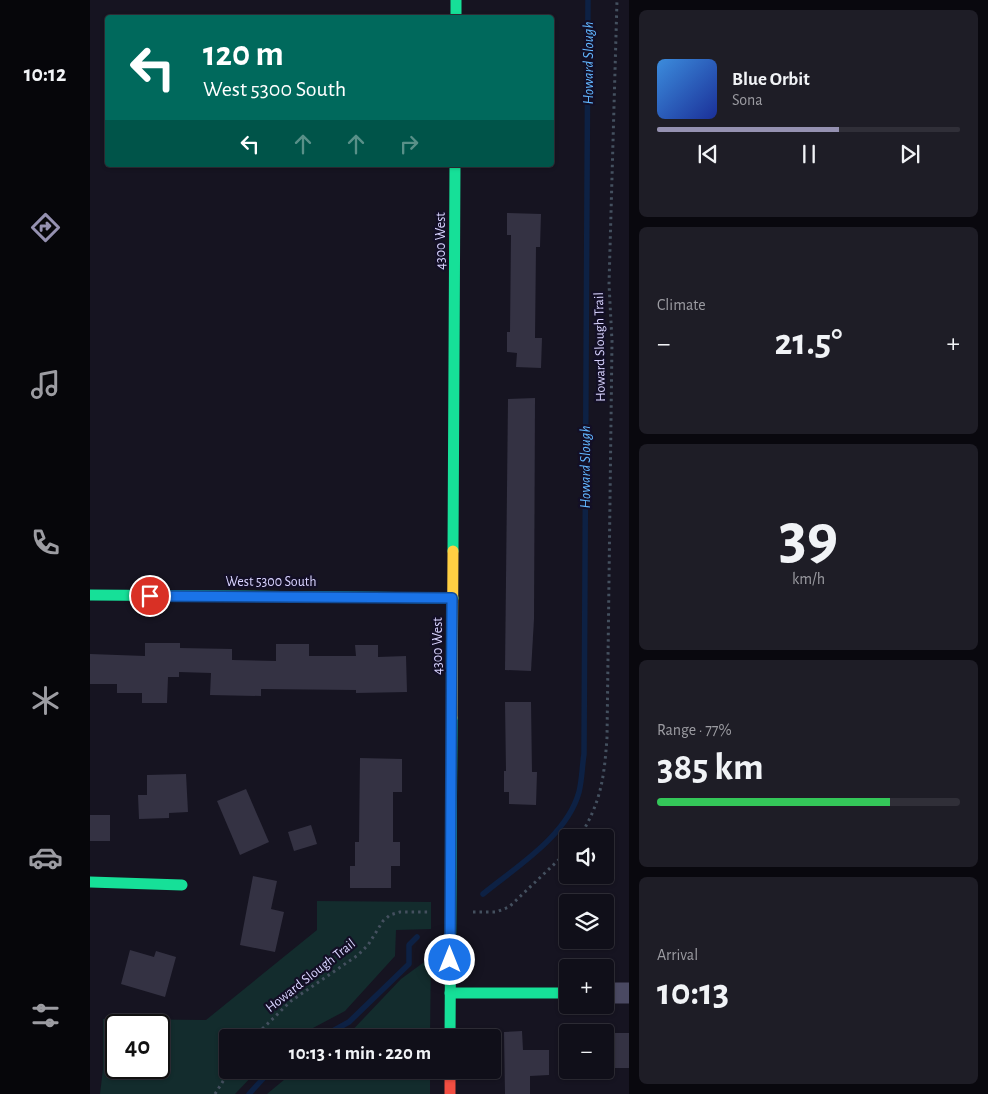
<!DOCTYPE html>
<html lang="en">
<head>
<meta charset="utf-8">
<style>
  :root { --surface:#100f19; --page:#1e1d26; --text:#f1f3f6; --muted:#9c9ca2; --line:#302f38; --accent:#9591b1 }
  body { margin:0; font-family:"Alegreya Sans",sans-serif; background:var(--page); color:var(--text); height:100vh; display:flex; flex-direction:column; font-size:19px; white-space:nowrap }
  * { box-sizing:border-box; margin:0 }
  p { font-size:16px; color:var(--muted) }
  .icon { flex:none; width:28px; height:28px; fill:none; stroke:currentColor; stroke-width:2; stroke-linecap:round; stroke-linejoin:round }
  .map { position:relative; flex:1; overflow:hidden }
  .drawer { display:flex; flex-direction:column; gap:10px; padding:10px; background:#09080e; width:359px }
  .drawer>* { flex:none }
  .guide { position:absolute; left:15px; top:15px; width:449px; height:152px; border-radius:5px; box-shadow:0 1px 4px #0004,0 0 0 1px var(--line); background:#00695c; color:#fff; overflow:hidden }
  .tools { position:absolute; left:469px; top:829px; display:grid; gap:10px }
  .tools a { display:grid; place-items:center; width:55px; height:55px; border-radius:5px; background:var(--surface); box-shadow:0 1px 4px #0004,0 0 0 1px var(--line); font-size:25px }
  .speed { position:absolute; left:15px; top:1014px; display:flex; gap:10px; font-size:25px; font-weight:700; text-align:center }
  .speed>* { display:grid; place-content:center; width:65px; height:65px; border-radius:50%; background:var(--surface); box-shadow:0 1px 4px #0004,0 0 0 1px var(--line); line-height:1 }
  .speed .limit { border:2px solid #111; border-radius:8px; background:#fff; color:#111 }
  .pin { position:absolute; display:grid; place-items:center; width:42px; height:42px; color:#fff; margin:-21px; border:2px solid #fff; border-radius:50%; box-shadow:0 1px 5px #0007 }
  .me { position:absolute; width:55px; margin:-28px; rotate:0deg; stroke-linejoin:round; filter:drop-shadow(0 0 4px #0008) }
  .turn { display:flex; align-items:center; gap:18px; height:105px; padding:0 15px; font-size:22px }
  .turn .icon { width:65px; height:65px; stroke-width:2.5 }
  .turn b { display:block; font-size:35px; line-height:42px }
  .lanes { display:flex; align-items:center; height:48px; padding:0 15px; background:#0003; justify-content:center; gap:25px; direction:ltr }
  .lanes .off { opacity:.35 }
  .big { font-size:38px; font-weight:700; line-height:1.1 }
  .drawer .tile { flex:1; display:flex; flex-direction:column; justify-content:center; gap:8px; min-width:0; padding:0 18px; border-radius:8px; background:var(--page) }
  .drawer .dial { align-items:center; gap:0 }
  .dial b { font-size:65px; line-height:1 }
  .song { display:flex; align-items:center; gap:15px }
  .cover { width:60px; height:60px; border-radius:8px; background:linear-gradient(135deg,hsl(210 70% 55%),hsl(230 70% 35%)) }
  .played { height:5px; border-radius:2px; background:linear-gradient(90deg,var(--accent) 60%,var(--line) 60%) }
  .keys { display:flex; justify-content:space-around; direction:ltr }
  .heat { display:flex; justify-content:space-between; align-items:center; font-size:28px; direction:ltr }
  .charge { height:8px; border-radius:4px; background:linear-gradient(90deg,#34c759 77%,var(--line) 0) }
  .trip { position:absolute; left:129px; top:1029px; width:282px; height:50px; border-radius:5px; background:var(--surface); box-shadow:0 1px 4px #0004,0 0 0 1px var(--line); font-weight:700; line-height:50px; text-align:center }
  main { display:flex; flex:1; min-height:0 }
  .tabs { display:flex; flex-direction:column; width:90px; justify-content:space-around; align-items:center; background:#06060a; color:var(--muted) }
  .tabs .icon { width:35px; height:35px }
  .tabs .selected { color:var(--accent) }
  .tabs b { font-size:22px; color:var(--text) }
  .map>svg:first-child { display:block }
  .green { fill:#132c2d; fill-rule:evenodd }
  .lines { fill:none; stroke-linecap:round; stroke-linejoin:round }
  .stream { stroke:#0d2144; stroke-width:5.5 }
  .building { fill:#343243 }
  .path { stroke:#44505f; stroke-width:3; stroke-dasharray:2.5 4; stroke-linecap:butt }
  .street { stroke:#4a4962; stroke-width:21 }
  .fast { stroke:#16e098; stroke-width:11 }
  .slow { stroke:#ffcf43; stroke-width:11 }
  .jam { stroke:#f24e42; stroke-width:11 }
  .route-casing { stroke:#114b97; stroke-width:12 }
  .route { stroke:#1a73e8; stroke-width:9 }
  .labels { text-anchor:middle; stroke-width:4.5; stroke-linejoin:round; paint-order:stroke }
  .street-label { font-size:14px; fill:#d9d4ff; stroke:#130f26 }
  .water-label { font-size:15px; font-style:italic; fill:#62b6ff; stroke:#130f26 }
</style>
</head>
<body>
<main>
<nav class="tabs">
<b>10:12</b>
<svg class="icon selected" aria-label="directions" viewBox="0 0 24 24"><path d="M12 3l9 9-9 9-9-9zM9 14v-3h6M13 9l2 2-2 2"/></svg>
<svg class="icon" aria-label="music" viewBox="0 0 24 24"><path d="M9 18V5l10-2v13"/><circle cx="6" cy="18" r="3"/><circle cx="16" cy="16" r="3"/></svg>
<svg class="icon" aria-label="phone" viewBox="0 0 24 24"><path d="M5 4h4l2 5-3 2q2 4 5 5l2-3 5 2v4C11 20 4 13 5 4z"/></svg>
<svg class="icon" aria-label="climate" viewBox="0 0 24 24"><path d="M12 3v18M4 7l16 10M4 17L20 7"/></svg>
<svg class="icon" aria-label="car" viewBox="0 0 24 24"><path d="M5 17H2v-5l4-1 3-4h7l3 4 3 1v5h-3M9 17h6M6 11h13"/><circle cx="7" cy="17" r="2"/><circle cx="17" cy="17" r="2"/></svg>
<svg class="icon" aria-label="filters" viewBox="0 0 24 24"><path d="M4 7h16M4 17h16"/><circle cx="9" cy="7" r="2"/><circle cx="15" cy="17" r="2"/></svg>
</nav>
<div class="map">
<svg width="540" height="1094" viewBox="0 0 540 1094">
  <rect width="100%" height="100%" fill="#161421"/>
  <g class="green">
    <path d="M 227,901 L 341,902 L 341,929 L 306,930 L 305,956 L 255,1011 L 206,1037 L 138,1038 L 138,1070 L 168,1070 L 145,1094 L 10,1094 L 13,1069 L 13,1019 L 116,1020 L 227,930 ZM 26,1025 L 69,1025 L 69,1068 L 26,1068 Z"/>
    <path d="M 341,957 L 340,1037 L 256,1037 L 311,979 Z"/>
    <path d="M 206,1070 L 340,1070 L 340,1094 L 177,1094 Z"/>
  </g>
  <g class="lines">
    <g class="stream">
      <path d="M 393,894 C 426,867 477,836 489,792 C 492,780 492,767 494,754 L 498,0"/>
      <path d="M 230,1038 L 259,1022 L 319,964 L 319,945 L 327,937"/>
      <path d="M 159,1094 L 181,1070"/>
    </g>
  </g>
  <g class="building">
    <path d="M 417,213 L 451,214 L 450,247 L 446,247 L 445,338 L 452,338 L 451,368 L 426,367 L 427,353 L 417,352 L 417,332 L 420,332 L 421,235 L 417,235 Z"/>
    <path d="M 445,398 L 444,619 L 441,671 L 415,670 L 418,399 Z"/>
    <path d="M 55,643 L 90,643 L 90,648 L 142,649 L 142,660 L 186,661 L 186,644 L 219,644 L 219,656 L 266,656 L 265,645 L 288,645 L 288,657 L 316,656 L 317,692 L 266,693 L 266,690 L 171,689 L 171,696 L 120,695 L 121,673 L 89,672 L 89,677 L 78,677 L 77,703 L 52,703 L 52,693 L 27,693 L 27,684 L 0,684 L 0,654 L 55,656 Z"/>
    <path d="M 415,702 L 441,702 L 442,772 L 447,772 L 446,805 L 419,804 L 419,792 L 414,792 L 414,771 L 416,771 Z"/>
    <path d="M 270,758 L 312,759 L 312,792 L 303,792 L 303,842 L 310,842 L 310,866 L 301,866 L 301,888 L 260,888 L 260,866 L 265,866 L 265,842 L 269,842 Z"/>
    <path d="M 96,774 L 98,812 L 79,813 L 79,818 L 49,819 L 48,795 L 57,795 L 57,775 Z"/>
    <path d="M 156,789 L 179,842 L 150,855 L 127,801 Z"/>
    <rect x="0" y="815" width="20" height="26"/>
    <path d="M 221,825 L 227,844 L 204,851 L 198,832 Z"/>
    <path d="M 163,876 L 187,881 L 181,909 L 194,912 L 185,952 L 150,945 Z"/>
    <path d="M 40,950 L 64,957 L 66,951 L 86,957 L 75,997 L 31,984 Z"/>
    <path d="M 432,1031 L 433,1050 L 459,1050 L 459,1075 L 440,1076 L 440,1094 L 415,1094 L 414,1032 Z"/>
    <rect x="521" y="1033" width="19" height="35"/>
  </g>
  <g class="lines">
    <g class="path">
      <path d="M 489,838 C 511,802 514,779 517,738 L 522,341 L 519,284 L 527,0"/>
      <path d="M 383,912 L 406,912 L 419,907 L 478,851"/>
      <path d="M 163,1038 L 201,1001 L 268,955 L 278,945 L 293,921 L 300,915 L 310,912 L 339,912"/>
      <path d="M 125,1094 L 140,1070"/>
    </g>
    <path class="street" d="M 515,993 L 540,993"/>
    <g class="fast">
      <path d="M 366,0 L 366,18"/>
      <path d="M 363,551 L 365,165"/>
      <path d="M 0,595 L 363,598"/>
      <path d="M 0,882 L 92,885"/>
      <path d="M 360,993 L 478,993"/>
      <path d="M 360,1038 L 362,718"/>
    </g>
    <path class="slow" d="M 362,718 L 363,551"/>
    <path class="jam" d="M 360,1070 L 360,1094"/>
  </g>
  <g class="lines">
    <defs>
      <path id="route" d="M 60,596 L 362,598 L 360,960"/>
    </defs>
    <use href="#route" class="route-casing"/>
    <use href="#route" class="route"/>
  </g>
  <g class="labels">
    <g class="street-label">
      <text transform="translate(350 241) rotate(-90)" y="5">4300 West</text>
      <text transform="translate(509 347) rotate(-91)" y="5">Howard Slough Trail</text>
      <text x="181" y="586">West 5300 South</text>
      <text transform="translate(347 646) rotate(-90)" y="5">4300 West</text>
      <text transform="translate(220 975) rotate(-38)" y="5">Howard Slough Trail</text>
    </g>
    <g class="water-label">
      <text transform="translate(498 63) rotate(-90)" y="5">Howard Slough</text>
      <text transform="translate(495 467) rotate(-90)" y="5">Howard Slough</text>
    </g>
  </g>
</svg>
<div class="tools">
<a><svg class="icon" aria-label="sound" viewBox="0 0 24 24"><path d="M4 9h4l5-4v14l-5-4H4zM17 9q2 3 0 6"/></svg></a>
<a><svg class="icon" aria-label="layers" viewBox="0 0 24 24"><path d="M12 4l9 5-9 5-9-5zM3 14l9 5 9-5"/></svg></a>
<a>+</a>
<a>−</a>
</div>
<div class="speed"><div class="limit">40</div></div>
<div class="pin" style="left:60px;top:596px;background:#d93025"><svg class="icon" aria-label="arrive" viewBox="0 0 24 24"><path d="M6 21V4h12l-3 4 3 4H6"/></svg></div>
<svg class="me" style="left:360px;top:960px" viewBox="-20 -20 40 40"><circle r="17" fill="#1a73e8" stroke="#fff" stroke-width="3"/><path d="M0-11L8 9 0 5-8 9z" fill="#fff"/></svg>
<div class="trip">10:13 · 1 min · 220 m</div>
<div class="guide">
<div class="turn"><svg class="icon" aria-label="left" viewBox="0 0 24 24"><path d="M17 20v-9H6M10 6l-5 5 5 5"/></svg><div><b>120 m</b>West 5300 South</div></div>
<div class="lanes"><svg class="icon" aria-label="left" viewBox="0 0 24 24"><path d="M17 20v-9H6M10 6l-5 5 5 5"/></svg><svg class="icon off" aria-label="ahead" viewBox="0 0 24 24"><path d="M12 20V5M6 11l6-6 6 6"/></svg><svg class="icon off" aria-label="ahead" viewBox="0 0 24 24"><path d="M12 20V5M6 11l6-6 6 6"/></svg><svg class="icon off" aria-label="right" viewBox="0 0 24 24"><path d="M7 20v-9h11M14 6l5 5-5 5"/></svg></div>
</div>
</div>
<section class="drawer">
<div class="tile">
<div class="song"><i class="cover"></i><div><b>Blue Orbit</b><p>Sona</p></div></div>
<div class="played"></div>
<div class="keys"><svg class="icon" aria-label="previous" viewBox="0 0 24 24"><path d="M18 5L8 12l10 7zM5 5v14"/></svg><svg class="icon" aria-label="pause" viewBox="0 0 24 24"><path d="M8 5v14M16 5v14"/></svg><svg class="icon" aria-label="next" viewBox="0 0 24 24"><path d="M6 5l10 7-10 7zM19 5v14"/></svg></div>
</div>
<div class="tile"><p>Climate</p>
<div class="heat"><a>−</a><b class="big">21.5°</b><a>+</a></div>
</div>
<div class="tile dial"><b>39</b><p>km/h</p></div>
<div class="tile"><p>Range · 77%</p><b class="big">385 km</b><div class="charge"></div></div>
<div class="tile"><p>Arrival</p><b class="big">10:13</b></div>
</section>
</main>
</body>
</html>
